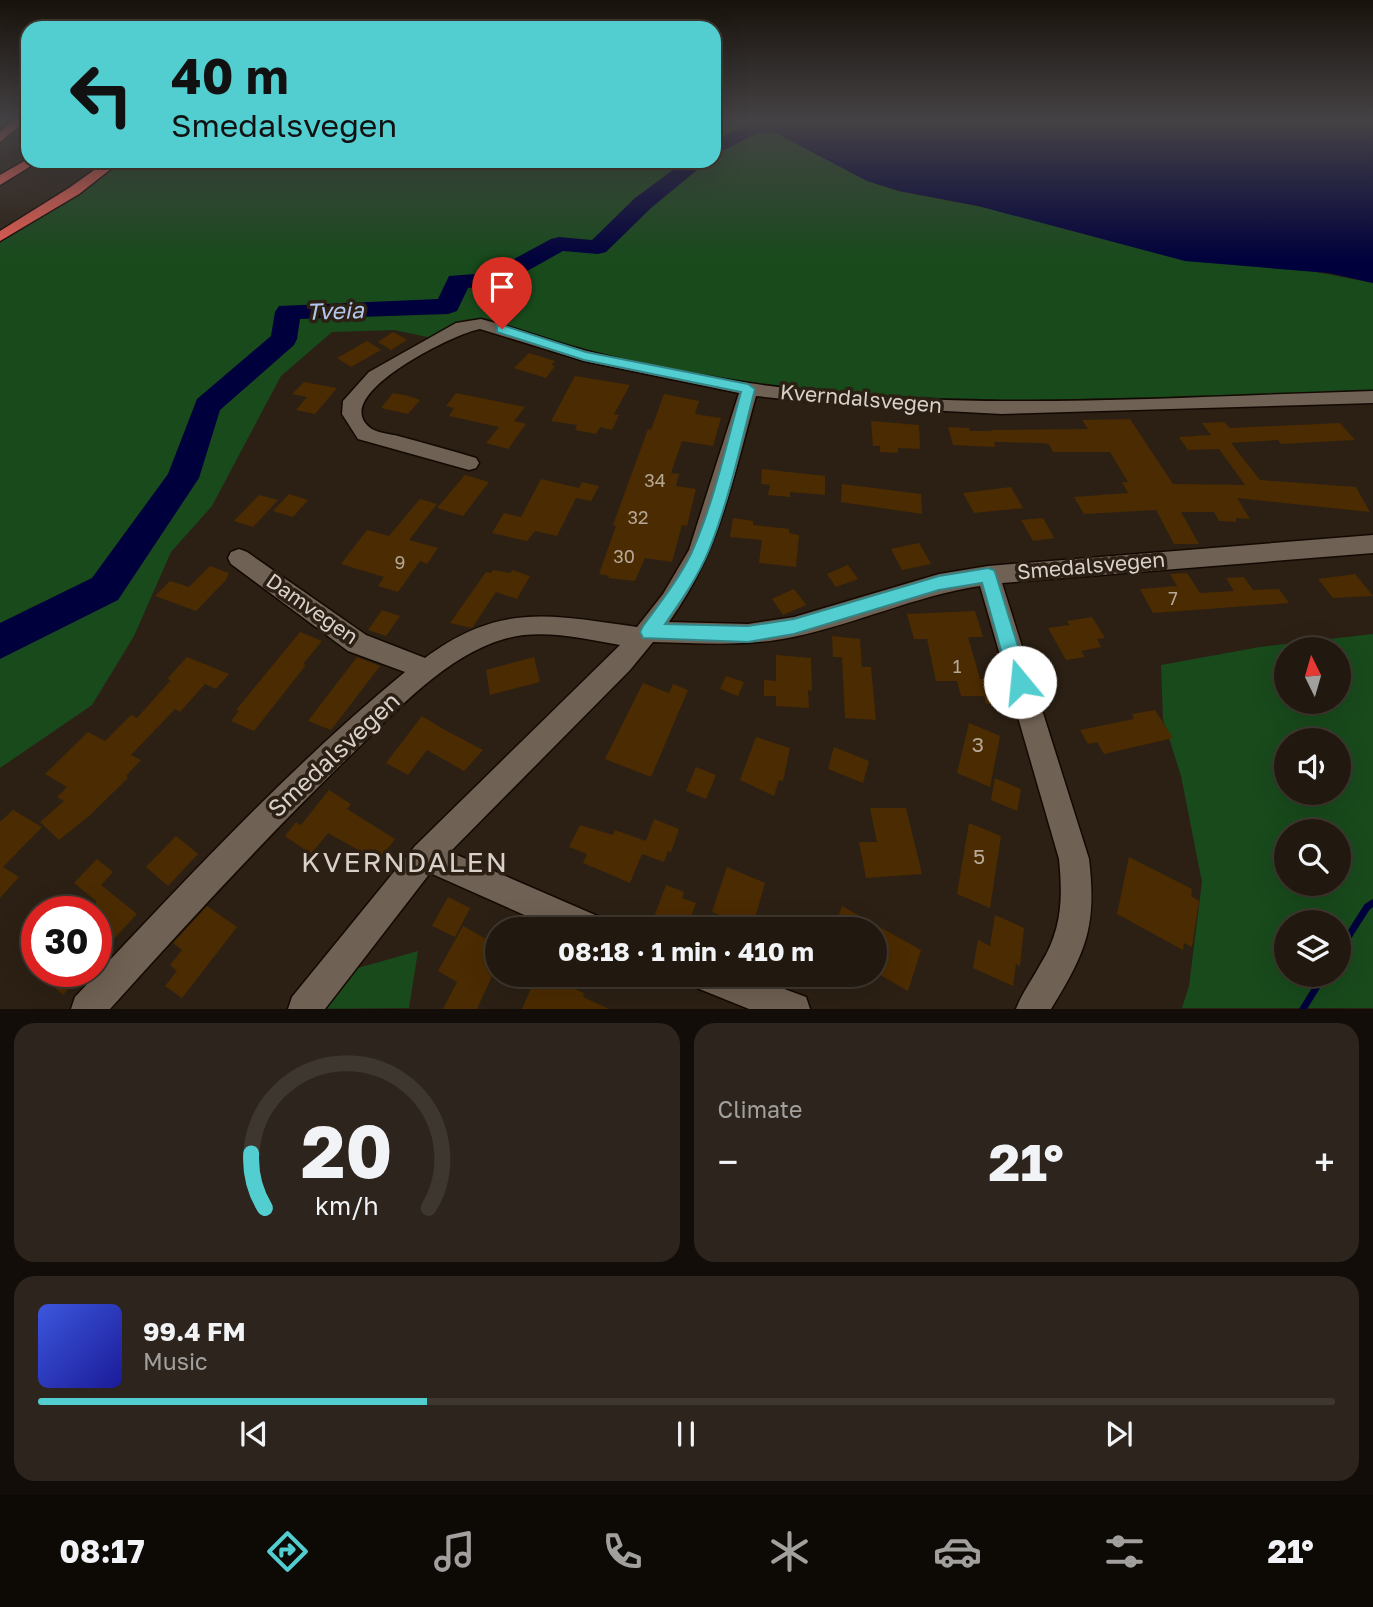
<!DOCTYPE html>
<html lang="en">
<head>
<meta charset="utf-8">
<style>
  :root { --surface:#21180f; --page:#2d251d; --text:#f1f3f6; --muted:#a2a09e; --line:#3e372f; --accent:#52cdd0 }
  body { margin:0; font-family:"Golos Text",sans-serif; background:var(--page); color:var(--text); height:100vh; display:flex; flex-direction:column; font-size:26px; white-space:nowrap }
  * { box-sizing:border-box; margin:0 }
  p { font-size:23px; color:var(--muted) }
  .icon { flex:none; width:38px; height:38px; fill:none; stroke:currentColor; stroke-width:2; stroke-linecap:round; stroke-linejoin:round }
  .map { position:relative; height:1009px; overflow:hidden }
  .drawer { display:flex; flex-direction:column; gap:14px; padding:14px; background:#120d08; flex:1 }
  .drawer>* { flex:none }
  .top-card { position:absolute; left:21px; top:21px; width:700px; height:147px; border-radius:21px; box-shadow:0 7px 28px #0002,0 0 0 2px var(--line); background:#52cdd0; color:#111; overflow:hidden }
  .needle { width:46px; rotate:355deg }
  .buttons { position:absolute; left:1274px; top:637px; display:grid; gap:14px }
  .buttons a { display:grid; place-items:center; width:77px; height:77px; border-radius:50%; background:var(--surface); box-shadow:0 7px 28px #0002,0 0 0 2px var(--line); font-size:35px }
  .speed { position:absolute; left:21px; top:896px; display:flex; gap:14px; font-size:35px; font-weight:700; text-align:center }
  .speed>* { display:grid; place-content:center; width:91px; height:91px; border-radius:50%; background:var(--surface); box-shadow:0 7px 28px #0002,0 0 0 2px var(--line); line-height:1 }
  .speed .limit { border:10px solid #d22; background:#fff; color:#111 }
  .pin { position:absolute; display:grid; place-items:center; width:60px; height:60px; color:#fff; margin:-72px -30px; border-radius:50% 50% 50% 0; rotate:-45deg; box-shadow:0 0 7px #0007 }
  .pin .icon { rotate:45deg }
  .me { position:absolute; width:77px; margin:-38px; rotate:343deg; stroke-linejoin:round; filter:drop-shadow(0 0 5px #0008) }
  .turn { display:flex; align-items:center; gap:24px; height:147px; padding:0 35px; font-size:32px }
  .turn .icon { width:91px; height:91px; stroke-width:2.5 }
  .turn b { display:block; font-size:49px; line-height:60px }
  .big { font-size:52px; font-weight:700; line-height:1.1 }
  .drawer .widget { flex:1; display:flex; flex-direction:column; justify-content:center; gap:10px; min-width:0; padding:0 24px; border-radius:21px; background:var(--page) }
  .drawer .dial { align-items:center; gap:0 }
  .dial svg { height:182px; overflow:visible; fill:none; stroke:var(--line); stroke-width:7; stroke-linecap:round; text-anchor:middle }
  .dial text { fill:var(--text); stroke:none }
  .song { display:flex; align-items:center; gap:21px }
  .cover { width:84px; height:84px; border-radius:10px; background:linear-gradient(135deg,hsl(230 70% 55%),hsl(240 70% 35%)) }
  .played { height:7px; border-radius:4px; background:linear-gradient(90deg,var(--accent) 30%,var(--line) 30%) }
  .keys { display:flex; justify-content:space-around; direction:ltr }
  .heat { display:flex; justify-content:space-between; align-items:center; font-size:38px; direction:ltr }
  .drawer .tiles { flex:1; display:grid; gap:14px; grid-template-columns:1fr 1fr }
  .widget:last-child { grid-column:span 2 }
  .trip { position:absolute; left:485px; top:917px; width:402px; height:70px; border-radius:35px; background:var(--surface); box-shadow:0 7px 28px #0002,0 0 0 2px var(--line); font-weight:700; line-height:70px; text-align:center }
  .dock { display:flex; height:112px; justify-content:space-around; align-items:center; background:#0d0a06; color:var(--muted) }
  .dock .icon { width:49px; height:49px }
  .dock .active { color:var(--accent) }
  .dock b { font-size:32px; color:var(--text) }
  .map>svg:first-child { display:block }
  .green { fill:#184a1c; fill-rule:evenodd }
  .water { fill:#00003c }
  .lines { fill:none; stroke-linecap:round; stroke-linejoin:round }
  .stream { stroke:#00003c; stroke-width:7 }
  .river { fill:#00003c; fill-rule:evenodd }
  .building { fill:#4b2b01 }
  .minor-casing { stroke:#140902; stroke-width:3 }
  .highway-casing { stroke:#140902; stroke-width:3 }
  .minor { fill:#6f6153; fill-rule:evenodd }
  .highway { fill:#ed5f53; fill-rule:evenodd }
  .route { fill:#52cdd0; stroke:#358587; stroke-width:2 }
  .labels { text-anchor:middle; stroke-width:7; stroke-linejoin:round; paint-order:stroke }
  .number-label { font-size:18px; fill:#b6a897 }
  .street-label { font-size:21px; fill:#d9d1c9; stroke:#2c2014 }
  .near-number-label { font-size:21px; fill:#b6a897 }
  .water-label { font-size:23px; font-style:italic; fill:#b3c8ee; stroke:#2c2014 }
  .near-street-label { font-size:24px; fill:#d9d1c9; stroke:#2c2014 }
  .near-neighbourhood-label { font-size:28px; letter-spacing:2px; fill:#d9d1c9; stroke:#2c2014 }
</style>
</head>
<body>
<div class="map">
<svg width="1373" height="1009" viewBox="0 0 1373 1009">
  <rect width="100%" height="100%" fill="#2c2014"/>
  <g class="green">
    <path d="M 714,121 L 770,121 L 768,125 L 770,130 L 867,181 L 899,191 L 1373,283 L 1373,401 L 1232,408 L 1139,406 L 1044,410 L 858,407 L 656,377 L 557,344 L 478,330 L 432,338 L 394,330 L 332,332 L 281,376 L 212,506 L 171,552 L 134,636 L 92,705 L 0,768 L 0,240 L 121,161 L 714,161 Z"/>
    <path d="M 1373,634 L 1373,1008 L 1182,1008 L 1189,986 L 1202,882 L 1181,776 L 1163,719 L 1161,665 L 1260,647 ZM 1286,649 L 1339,649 L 1339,702 L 1286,702 ZM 1286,740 L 1339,740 L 1339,793 L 1286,793 ZM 1286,831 L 1339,831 L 1339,884 L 1286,884 ZM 1286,922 L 1339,922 L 1339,975 L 1286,975 Z"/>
    <path d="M 418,951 L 409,1008 L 298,1009 L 319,979 Z"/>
  </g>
  <path class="water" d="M 770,121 L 1373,121 L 1373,283 L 1328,273 L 1185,261 L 978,206 L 899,191 L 867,181 L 770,130 L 768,125 Z"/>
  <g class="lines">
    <g class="stream">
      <path d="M 1339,951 L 1367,907 L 1373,903"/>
      <path d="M 1303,1009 L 1324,975"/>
    </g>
    <g class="river">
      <path d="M 752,122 L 769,122 L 778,128 L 776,132 L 756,134 L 714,155 L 714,141 Z"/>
      <path d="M 685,161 L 708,161 L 651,208 L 606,252 L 598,254 L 563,251 L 502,285 L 468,288 L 457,311 L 448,314 L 300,319 L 297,339 L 294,345 L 220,410 L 199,478 L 118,600 L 0,659 L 0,623 L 92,578 L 168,474 L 197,399 L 271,336 L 275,312 L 279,306 L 438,299 L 449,276 L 488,273 L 551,239 L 559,237 L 592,240 L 635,198 Z"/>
    </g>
  </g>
  <g class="building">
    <path d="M 393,332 L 407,340 L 391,350 L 378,342 Z"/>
    <path d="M 367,341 L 381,350 L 351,367 L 337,358 Z"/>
    <path d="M 529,353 L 555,361 L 551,365 L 555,366 L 546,378 L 514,368 Z"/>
    <path d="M 575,376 L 630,385 L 614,414 L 619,415 L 612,430 L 600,427 L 596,434 L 575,430 L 577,425 L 551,421 Z"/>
    <path d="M 304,382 L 337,388 L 315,414 L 296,410 L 307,397 L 292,394 Z"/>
    <path d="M 393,393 L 409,396 L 420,400 L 408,414 L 381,408 Z"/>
    <path d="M 456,393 L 525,407 L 514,421 L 526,424 L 508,449 L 486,443 L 499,427 L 449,416 L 454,408 L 446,406 Z"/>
    <path d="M 664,394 L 699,401 L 695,414 L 721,418 L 713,446 L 682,441 L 671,473 L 679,474 L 676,486 L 696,489 L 687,526 L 682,525 L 672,562 L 645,558 L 635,581 L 608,578 L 609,576 L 599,574 L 616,526 L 613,525 L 648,429 L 651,430 Z"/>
    <path d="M 1130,419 L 1173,484 L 1245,485 L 1219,449 L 1188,450 L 1179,437 L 1211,435 L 1202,423 L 1224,422 L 1230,428 L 1340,423 L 1355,440 L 1281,444 L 1278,440 L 1231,443 L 1260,480 L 1356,487 L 1370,512 L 1237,498 L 1250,519 L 1236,518 L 1236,522 L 1219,521 L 1214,512 L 1181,512 L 1199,544 L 1174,544 L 1156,510 L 1084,514 L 1074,497 L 1128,493 L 1122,482 L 1128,482 L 1110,452 L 1053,452 L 1049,444 L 1040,443 L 994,442 L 995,447 L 953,445 L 948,427 L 969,428 L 970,431 L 990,431 L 991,434 L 991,430 L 1088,429 L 1082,420 Z"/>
    <path d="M 871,421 L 919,425 L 920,449 L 898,448 L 898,453 L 880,452 L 880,446 L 873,446 Z"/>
    <path d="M 762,469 L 825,476 L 825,495 L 790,492 L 790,497 L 768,495 L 770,485 L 761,484 Z"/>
    <path d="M 465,475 L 489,482 L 463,516 L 437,508 Z"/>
    <path d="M 541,479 L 579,488 L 582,482 L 599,486 L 591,501 L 576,498 L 557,536 L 535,531 L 527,541 L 492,533 L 504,513 L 521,517 Z"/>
    <path d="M 842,484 L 921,494 L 922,514 L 841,502 Z"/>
    <path d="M 1011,487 L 1023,508 L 974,513 L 963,493 Z"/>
    <path d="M 289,494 L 308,500 L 293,517 L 273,511 Z"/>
    <path d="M 259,495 L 278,500 L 253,527 L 234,521 Z"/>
    <path d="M 420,499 L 437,504 L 409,540 L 438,548 L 427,564 L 420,561 L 398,592 L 378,586 L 384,577 L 341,564 L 367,530 L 389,536 Z"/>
    <path d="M 733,518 L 753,521 L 753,525 L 789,529 L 789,533 L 799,535 L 796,567 L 759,563 L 762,540 L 730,537 Z"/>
    <path d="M 1043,518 L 1054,538 L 1033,541 L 1021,520 Z"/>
    <path d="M 919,543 L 931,564 L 902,570 L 891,549 Z"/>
    <path d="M 848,565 L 858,579 L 836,587 L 827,574 Z"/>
    <path d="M 210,566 L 229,573 L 226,580 L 196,611 L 155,596 L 170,581 L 189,587 Z"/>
    <path d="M 493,570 L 511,573 L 512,570 L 530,576 L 517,599 L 496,592 L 472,628 L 450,623 L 486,572 L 491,573 Z"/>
    <path d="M 1187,573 L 1200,593 L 1234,591 L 1226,578 L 1244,577 L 1253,590 L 1279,589 L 1289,603 L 1153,613 L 1140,589 L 1177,586 L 1170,574 Z"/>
    <path d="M 1355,574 L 1373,596 L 1333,598 L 1318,579 Z"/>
    <path d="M 794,589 L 806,605 L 783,615 L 772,599 Z"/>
    <path d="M 382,610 L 400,616 L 386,636 L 368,630 Z"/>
    <path d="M 975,611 L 983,637 L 968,637 L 980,679 L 1002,679 L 1010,704 L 986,704 L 984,696 L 961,696 L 957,681 L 936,681 L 927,639 L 914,639 L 907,614 Z"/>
    <path d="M 1092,617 L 1105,638 L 1097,639 L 1101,647 L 1081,651 L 1085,657 L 1066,660 L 1048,628 L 1070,625 L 1067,621 Z"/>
    <path d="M 300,632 L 322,641 L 303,664 L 306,665 L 254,731 L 231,721 L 239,711 L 236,710 Z"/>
    <path d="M 832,636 L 860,639 L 862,667 L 871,667 L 876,720 L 845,718 L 842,657 L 833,657 Z"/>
    <path d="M 776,655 L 811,658 L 812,691 L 808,690 L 809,708 L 776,706 L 776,696 L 764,696 L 764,680 L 776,681 Z"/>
    <path d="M 187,657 L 229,674 L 216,689 L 205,684 L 180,712 L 175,709 L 131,755 L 141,760 L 126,776 L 128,778 L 89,816 L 59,840 L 40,822 L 64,801 L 57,797 L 67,787 L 45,774 L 88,732 L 105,741 L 131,715 L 137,718 L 171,680 L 167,679 Z"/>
    <path d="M 357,657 L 380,666 L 331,730 L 308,721 Z"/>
    <path d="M 534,657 L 540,682 L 490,695 L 486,670 Z"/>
    <path d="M 726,676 L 744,682 L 738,696 L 720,689 Z"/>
    <path d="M 643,683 L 669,693 L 673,684 L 688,690 L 651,777 L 605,759 Z"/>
    <path d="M 1155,710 L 1173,738 L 1104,754 L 1097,742 L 1088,744 L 1080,730 L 1134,719 L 1132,714 Z"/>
    <path d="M 422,716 L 443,729 L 483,750 L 464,771 L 427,750 L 408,775 L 386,763 Z"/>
    <path d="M 969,723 L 1000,736 L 990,787 L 957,773 Z"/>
    <path d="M 756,737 L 790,748 L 783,781 L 779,780 L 774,796 L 740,780 Z"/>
    <path d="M 834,747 L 869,761 L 863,783 L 828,769 Z"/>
    <path d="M 696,767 L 716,775 L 706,799 L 686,791 Z"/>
    <path d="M 995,778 L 1021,789 L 1017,811 L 991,800 Z"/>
    <path d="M 329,790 L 351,804 L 347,809 L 395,839 L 378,861 L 328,833 L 311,854 L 285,836 L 296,822 L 301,825 Z"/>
    <path d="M 870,808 L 906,808 L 922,874 L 866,878 L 859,842 L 877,842 Z"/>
    <path d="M 13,810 L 42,827 L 3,867 L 19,877 L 0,898 L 0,822 Z"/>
    <path d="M 654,819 L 679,829 L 671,852 L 668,851 L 664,862 L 642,854 L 630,883 L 583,863 L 587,854 L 569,847 L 580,825 L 613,835 L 615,830 L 646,841 Z"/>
    <path d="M 969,823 L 1001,836 L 990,908 L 957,894 Z"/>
    <path d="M 176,836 L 198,854 L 168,886 L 146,867 Z"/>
    <path d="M 1129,857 L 1192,889 L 1191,896 L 1199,901 L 1192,947 L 1184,943 L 1183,950 L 1117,914 Z"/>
    <path d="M 97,859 L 113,872 L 101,885 L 137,914 L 96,958 L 96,901 L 74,883 Z"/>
    <path d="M 727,867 L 765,883 L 752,929 L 712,912 Z"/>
    <path d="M 666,885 L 684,892 L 682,898 L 696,903 L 687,929 L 674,929 L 653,920 Z"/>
    <path d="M 448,897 L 470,908 L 455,937 L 432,926 Z"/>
    <path d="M 207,906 L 237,927 L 182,998 L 165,986 L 177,971 L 170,965 L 182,950 L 173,943 Z"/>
    <path d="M 842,906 L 921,950 L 908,991 L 875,972 L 875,929 L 834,929 Z"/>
    <path d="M 995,915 L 1024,928 L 1020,966 L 1016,964 L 1013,986 L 973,968 L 978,940 L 990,946 Z"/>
    <path d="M 463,926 L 497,945 L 497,965 L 477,1009 L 443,1009 L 457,982 L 438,971 Z"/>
    <path d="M 38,971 L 84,971 L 63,995 Z"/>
    <path d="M 535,979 L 563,988 L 564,984 L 584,993 L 583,997 L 609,1009 L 522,1009 Z"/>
  </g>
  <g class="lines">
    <defs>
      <g id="minor">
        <path d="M 481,319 C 517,328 552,342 587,351 C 640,365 695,375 749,383 C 955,414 1166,397 1373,391 L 1373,403 L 1002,414 L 851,406 L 756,396 C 733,478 720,551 669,622 L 748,624 L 794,617 L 939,574 L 988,566 L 1373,535 L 1373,553 L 1002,583 L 1089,859 C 1097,926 1086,952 1051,1009 L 1016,1009 C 1022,993 1032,980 1040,965 C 1062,930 1063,899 1059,859 L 980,586 C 915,596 856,624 793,637 C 747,647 700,643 653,642 L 630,670 L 450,852 L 602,918 L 606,929 L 556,929 L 430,873 L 325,1009 L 288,1009 L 292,997 L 415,846 L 620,645 C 584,639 541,628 504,639 C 446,656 398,709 356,750 C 270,833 190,920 110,1009 L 71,1009 L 75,997 C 181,885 286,770 405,672 L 348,651 L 231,564 L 228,558 L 231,552 L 239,549 L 247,552 L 366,635 L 425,658 C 500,602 551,615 637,627 L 663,594 L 689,550 L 739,393 L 584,361 L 480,329 C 455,333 324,397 372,429 C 378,433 391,434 398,436 C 424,443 450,450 476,458 L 479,463 L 476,468 L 469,470 L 358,439 L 342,414 L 343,401 L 369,372 L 456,323 Z"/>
        <path d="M 687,975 L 746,975 L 806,997 L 810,1009 L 749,1009 L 692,986 Z"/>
      </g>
      <g id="highway">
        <path d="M 12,121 L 25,121 L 0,142 L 0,132 Z"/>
        <path d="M 28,159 L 28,161 L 39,161 L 0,185 L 0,175 Z"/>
        <path d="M 107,161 L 121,161 L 79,194 L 0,241 L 0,231 L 69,188 Z"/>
      </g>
    </defs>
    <use href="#minor" class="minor-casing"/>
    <use href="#highway" class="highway-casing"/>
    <use href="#minor" class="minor"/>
    <use href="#highway" class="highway"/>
  </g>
  <linearGradient id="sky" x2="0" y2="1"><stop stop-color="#18120b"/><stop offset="0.46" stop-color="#454245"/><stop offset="1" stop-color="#454245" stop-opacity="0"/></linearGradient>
  <rect width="1373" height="262" fill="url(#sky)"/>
  <path class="route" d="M 502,325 L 586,352 L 748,384 L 755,389 C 741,443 730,498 709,550 C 698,577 681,601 665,624 L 748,626 L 794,619 L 939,576 L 988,568 L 994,570 L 996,575 L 1029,682 L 1026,688 L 1020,691 L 1013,688 L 1010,682 L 982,583 L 939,590 L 794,634 L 748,642 L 643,638 L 640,632 L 643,626 C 660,603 678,580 691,554 C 714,503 726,445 741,392 L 584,360 L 497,332 L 497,326 Z"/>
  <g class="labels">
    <g class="number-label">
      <text x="655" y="487">34</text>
      <text x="638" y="524">32</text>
      <text x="624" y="563">30</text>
      <text x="400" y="569">9</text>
      <text x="1173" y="605">7</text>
      <text x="957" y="673">1</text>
    </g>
    <g class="street-label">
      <text transform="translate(861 399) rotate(5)" y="7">Kverndalsvegen</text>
      <text transform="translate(1091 566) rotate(-5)" y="7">Smedalsvegen</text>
      <text transform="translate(312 609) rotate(35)" y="7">Damvegen</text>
    </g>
    <g class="near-number-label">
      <text x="978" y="752">3</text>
      <text x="979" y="864">5</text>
    </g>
    <g class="water-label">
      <text transform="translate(335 311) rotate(-2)" y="8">Tveia</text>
    </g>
    <g class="near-street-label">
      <text transform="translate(334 755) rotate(-43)" y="8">Smedalsvegen</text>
    </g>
    <g class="near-neighbourhood-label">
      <text x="405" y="872">KVERNDALEN</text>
    </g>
  </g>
</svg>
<div class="buttons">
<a><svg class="needle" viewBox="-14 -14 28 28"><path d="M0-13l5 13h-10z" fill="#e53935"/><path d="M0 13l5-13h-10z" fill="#a2a09e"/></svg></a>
<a><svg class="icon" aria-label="sound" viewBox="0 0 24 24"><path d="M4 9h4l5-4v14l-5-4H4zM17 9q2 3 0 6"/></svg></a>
<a><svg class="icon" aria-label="search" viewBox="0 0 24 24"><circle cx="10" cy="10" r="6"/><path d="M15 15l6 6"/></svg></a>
<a><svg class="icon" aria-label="layers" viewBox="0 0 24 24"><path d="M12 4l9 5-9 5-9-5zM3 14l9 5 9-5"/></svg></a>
</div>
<div class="speed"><div class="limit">30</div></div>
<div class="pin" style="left:502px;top:329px;background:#d93025"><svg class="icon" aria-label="arrive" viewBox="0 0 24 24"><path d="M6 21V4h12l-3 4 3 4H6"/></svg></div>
<svg class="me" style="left:1020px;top:682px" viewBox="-20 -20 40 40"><circle r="19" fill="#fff"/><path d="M0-13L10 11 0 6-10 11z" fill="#52cdd0"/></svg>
<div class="trip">08:18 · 1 min · 410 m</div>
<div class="top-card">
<div class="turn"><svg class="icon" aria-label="left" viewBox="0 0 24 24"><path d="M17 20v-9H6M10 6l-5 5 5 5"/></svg><div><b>40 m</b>Smedalsvegen</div></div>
</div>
</div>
<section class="drawer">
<div class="tiles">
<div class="widget dial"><svg viewBox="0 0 100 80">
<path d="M14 69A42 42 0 1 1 86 69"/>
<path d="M14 69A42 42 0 0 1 8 45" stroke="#52cdd0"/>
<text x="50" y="56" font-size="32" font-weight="700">20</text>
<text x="50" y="72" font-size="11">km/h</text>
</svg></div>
<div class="widget"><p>Climate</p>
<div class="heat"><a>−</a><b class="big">21°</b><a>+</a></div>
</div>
<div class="widget">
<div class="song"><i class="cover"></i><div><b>99.4 FM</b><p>Music</p></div></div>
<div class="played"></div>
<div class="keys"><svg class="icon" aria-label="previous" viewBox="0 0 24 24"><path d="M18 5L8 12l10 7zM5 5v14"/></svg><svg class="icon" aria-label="pause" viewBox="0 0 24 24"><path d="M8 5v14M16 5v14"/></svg><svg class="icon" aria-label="next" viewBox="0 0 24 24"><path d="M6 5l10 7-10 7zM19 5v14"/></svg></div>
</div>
</div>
</section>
<nav class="dock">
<b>08:17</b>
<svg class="icon active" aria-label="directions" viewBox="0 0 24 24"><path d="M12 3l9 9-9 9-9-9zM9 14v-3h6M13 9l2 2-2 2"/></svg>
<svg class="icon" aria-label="music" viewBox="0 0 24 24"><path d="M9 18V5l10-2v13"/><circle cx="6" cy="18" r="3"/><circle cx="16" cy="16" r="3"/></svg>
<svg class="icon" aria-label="phone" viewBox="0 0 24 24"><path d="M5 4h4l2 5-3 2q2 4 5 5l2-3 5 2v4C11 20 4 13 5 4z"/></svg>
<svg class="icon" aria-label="climate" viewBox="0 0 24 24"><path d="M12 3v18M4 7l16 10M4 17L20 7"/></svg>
<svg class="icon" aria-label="car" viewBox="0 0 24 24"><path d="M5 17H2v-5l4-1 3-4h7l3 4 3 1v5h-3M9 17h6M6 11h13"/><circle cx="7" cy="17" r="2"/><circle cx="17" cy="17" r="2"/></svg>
<svg class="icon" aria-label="filters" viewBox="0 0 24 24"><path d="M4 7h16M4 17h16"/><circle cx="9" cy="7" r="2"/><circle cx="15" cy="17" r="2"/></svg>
<b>21°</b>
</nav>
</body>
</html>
